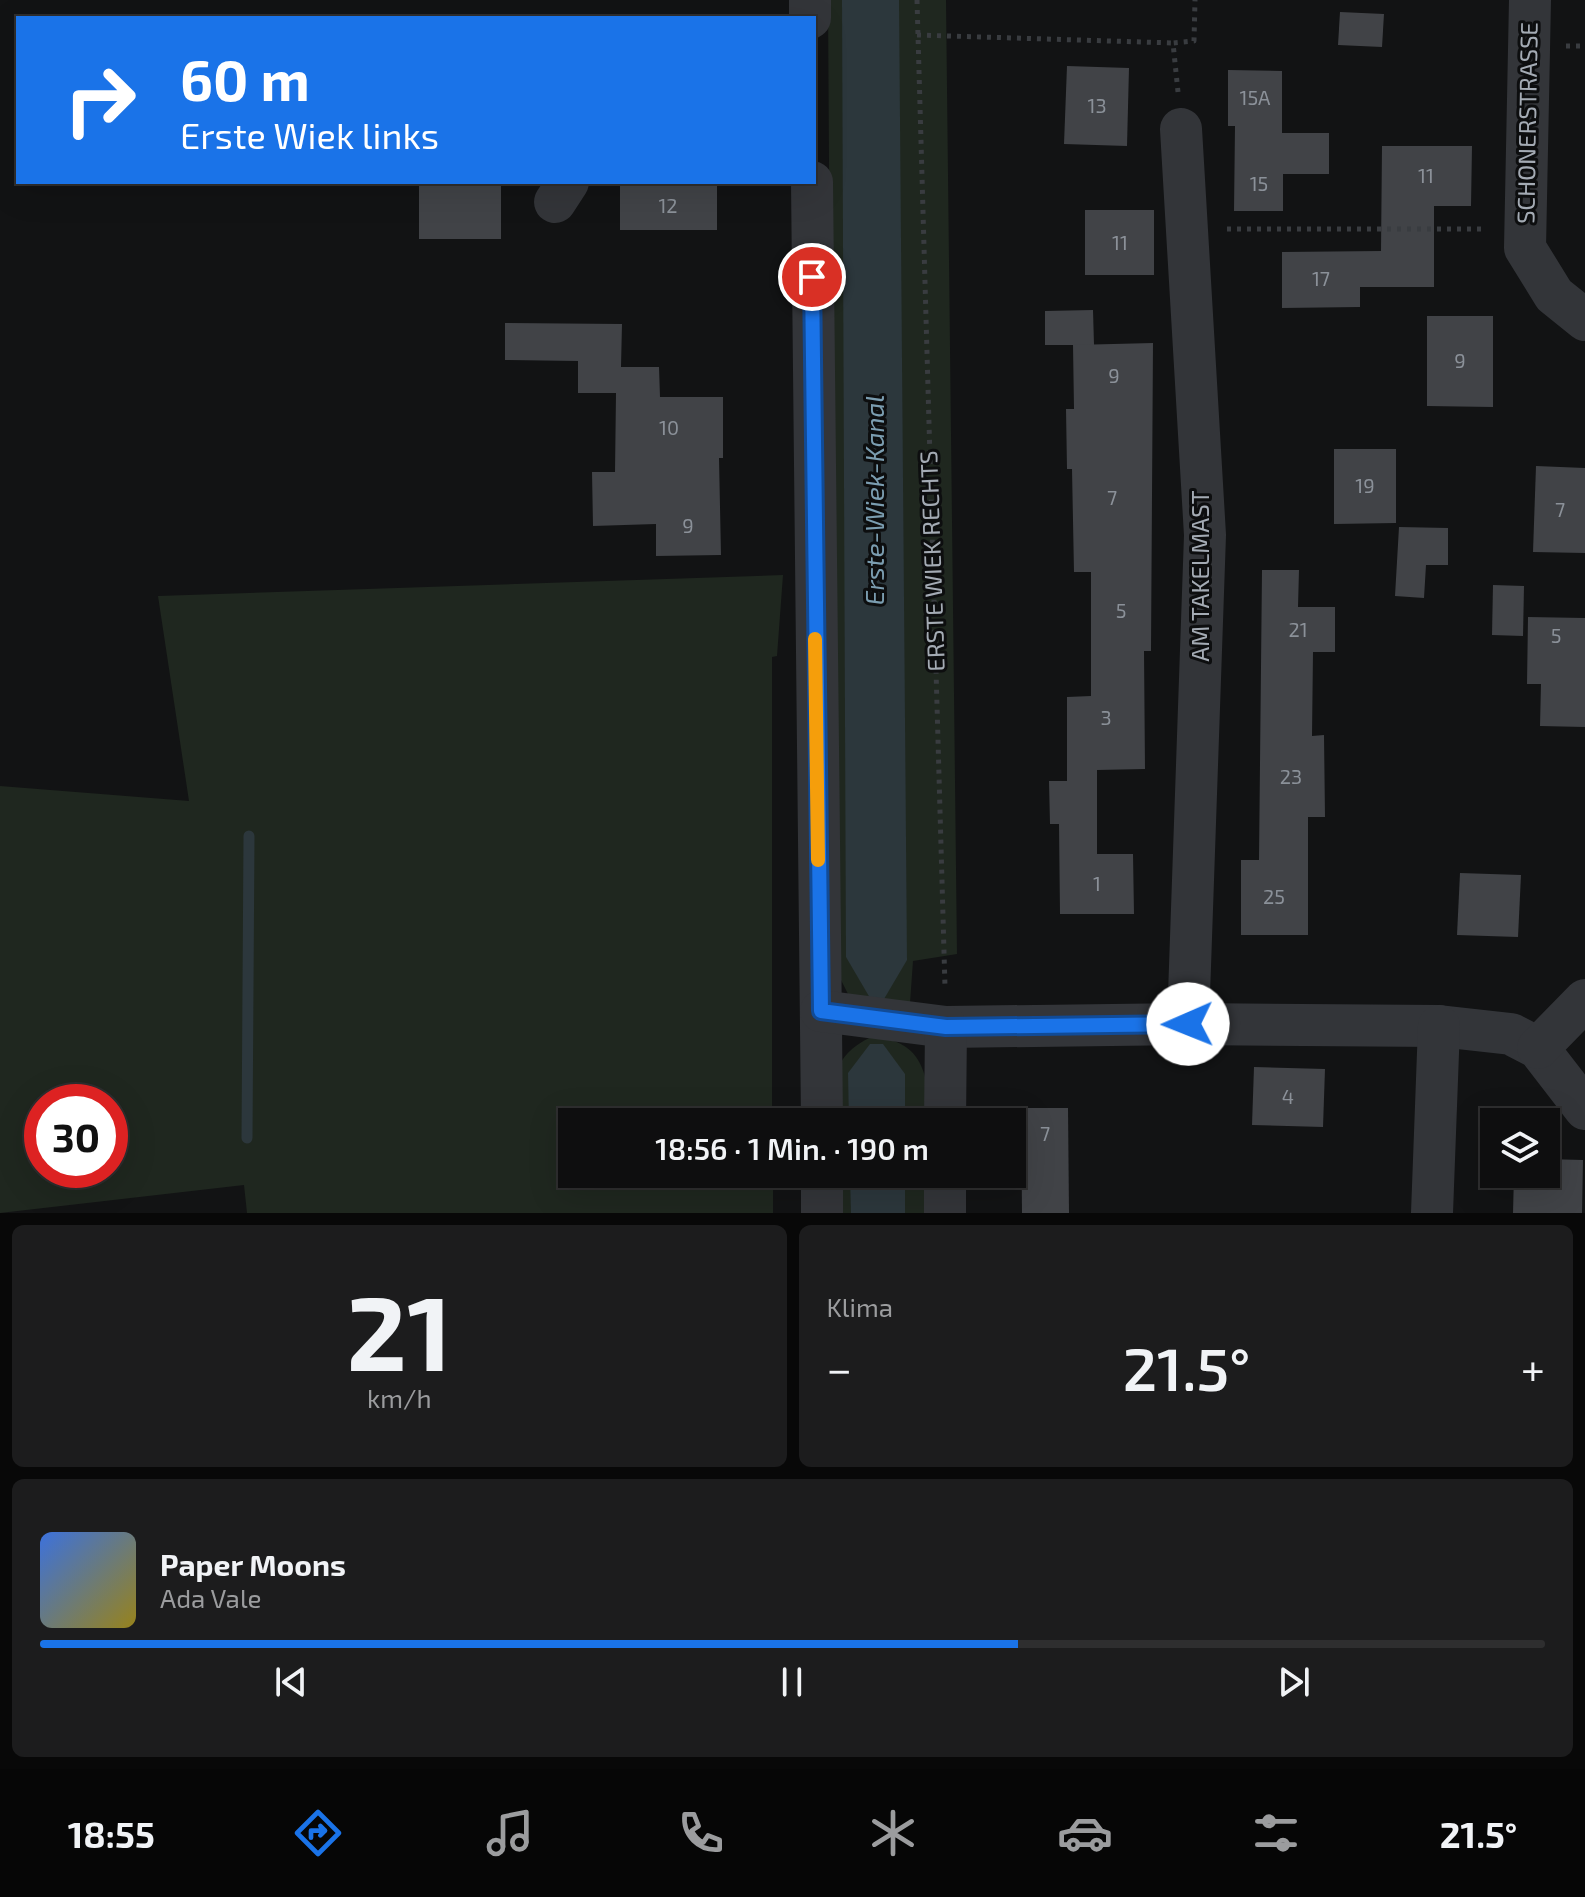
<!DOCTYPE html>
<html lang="de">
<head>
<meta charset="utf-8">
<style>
  :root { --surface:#0e0e0f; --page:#1c1c1d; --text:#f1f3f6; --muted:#9b9c9e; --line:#2e2e2f; --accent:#1a73e8 }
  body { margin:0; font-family:"Exo 2",sans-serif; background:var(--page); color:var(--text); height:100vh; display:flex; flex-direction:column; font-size:30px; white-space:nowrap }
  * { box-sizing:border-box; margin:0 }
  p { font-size:26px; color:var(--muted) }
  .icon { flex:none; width:44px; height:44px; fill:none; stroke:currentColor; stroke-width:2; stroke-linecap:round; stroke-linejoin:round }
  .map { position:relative; height:1213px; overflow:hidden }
  .sheet { display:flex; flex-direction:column; gap:12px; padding:12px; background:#080808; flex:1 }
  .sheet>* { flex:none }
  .hud { position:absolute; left:16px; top:16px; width:800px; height:168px; border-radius:0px; box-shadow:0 8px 32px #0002,0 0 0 2px var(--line); background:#1a73e8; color:#fff; overflow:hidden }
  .controls { position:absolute; left:1480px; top:1108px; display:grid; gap:16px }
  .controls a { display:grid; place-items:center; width:80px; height:80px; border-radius:0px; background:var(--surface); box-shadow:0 8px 32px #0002,0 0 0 2px var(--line); font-size:40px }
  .speed { position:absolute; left:24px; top:1084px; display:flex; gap:16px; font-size:40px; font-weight:700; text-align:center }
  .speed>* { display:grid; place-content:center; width:104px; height:104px; border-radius:50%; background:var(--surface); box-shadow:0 8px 32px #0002,0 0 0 2px var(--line); line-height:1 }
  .speed .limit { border:12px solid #d22; background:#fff; color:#111 }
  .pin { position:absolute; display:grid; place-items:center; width:68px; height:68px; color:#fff; margin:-34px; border:4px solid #fff; border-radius:50%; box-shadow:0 2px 8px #0007 }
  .me { position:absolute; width:88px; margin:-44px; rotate:269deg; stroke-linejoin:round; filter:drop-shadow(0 0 6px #0008) }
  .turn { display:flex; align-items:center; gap:28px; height:168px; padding:0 32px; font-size:36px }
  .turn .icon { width:104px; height:104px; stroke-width:2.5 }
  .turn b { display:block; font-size:56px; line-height:68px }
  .big { font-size:60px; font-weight:600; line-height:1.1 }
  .sheet .tile { flex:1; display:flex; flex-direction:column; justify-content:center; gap:12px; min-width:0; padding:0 28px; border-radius:12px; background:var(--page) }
  .sheet .dial { align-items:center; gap:0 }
  .dial b { font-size:104px; line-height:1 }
  .song { display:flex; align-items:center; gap:24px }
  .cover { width:96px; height:96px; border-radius:12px; background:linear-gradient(135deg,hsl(220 70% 55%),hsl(50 70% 35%)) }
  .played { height:8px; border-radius:4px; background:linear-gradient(90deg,var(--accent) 65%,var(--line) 65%) }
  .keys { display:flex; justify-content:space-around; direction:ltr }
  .heat { display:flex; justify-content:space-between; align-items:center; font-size:44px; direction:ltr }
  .sheet .tiles { flex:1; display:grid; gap:12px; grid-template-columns:1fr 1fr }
  .tile:last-child { grid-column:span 2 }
  .trip { position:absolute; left:558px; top:1108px; width:468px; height:80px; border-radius:0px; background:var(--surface); box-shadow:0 8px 32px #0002,0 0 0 2px var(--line); font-weight:600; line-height:80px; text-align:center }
  .tabs { display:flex; height:128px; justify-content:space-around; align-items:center; background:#060606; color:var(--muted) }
  .tabs .icon { width:56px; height:56px }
  .tabs .selected { color:var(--accent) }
  .tabs b { font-size:36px; color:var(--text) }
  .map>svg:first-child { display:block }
  .green { fill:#1f271f; fill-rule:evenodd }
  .water { fill:#2c373c }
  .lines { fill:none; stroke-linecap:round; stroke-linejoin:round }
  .stream { stroke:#2c373c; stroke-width:11 }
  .building { fill:#414347 }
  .path { stroke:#393c40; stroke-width:5; stroke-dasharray:4 6; stroke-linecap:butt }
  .minor { stroke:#333539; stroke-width:42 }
  .route-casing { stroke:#114b97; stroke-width:20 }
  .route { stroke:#1a73e8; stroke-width:14 }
  .slow { stroke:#f59e0b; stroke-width:14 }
  .labels { text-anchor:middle; stroke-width:6; stroke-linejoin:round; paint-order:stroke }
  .number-label { font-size:20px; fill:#8b9199 }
  .street-label { font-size:24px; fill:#a4abb4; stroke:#0d0e0f }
  .water-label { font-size:26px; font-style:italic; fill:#7b9db0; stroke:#0d0e0f }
</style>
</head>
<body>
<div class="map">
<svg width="1585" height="1213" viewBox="0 0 1585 1213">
  <rect width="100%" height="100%" fill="#121314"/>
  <g class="green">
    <path d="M 828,0 L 946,0 L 957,954 L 913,961 L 910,1003 L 848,994 L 834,966 Z"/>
    <path d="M 783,575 L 777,656 L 772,657 L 772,1122 L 572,1122 L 572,1174 L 773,1174 L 773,1213 L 247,1213 L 244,1185 L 0,1213 L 0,786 L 189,801 L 158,596 ZM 110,1102 L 110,1170 L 42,1170 L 42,1102 Z"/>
    <path d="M 871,1037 C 926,1040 927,1077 932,1122 L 834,1122 C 834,1081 830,1057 871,1037 Z"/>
    <path d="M 834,1174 L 931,1174 L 931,1213 L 835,1213 Z"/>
  </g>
  <g class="water">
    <path d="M 842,0 L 899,0 L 907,960 L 884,999 L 870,998 L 846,957 Z"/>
    <path d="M 870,1044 L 883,1044 L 905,1074 L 905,1122 L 849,1122 L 848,1073 Z"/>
    <path d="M 850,1174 L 905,1174 L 905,1213 L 851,1213 Z"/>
  </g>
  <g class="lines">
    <path class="stream" d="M 247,1138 L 249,836"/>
  </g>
  <g class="building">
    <path d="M 1340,12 L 1384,14 L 1382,47 L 1338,45 Z"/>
    <path d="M 1067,66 L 1129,68 L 1127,146 L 1064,144 Z"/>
    <path d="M 1228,70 L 1282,71 L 1282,133 L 1329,133 L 1329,174 L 1283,174 L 1283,211 L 1234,211 L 1235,126 L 1228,126 Z"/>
    <path d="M 1382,146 L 1472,146 L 1471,206 L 1434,206 L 1434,287 L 1360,287 L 1360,307 L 1282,308 L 1282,252 L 1381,251 Z"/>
    <rect x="419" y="182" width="82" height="57"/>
    <rect x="620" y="182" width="97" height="48"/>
    <rect x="1085" y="210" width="69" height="65"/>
    <path d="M 1093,310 L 1094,345 L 1045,345 L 1045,311 Z"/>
    <path d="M 1427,316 L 1493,316 L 1493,407 L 1427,406 Z"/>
    <path d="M 505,323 L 622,324 L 621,367 L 659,367 L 660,397 L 723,397 L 723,458 L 719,458 L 721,555 L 656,556 L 656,524 L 593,526 L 592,472 L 615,472 L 616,393 L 578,393 L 578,361 L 505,360 Z"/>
    <path d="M 1153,343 L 1151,651 L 1144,651 L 1145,769 L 1097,770 L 1097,854 L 1133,854 L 1134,914 L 1060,914 L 1059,824 L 1050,824 L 1049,781 L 1067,781 L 1067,697 L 1091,696 L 1091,572 L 1074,572 L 1072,469 L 1067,469 L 1066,409 L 1074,409 L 1073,345 Z"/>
    <path d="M 1334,449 L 1396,449 L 1396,523 L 1334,524 Z"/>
    <path d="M 1536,466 L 1585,468 L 1585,553 L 1533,552 Z"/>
    <path d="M 1399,527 L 1448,528 L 1448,565 L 1426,565 L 1424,598 L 1395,596 Z"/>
    <path d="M 1262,570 L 1299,570 L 1298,607 L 1335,607 L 1335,652 L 1313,652 L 1312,736 L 1324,735 L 1325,817 L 1308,817 L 1308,935 L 1241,935 L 1241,860 L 1259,860 Z"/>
    <path d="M 1493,585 L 1524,586 L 1523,636 L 1492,635 Z"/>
    <path d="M 1528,617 L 1585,618 L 1585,727 L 1540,726 L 1541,684 L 1527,684 Z"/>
    <path d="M 1460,873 L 1521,875 L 1518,937 L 1457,935 Z"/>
    <path d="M 1254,1067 L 1325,1069 L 1323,1127 L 1252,1125 Z"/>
    <path d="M 1021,1108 L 1068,1108 L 1069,1213 L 1022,1213 Z"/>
    <path d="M 1546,1159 L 1583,1160 L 1582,1213 L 1513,1213 L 1514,1174 L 1546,1174 Z"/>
  </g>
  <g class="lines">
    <g class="path">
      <path d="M 917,0 L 945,987"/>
      <path d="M 917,35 L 1173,43"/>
      <path d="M 1566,46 L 1585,46"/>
      <path d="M 1178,92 L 1173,43 L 1194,41 L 1195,0"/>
      <path d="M 1227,229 L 1485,229"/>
    </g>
    <g class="minor">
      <path d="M 810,0 L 810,18"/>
      <path d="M 1530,0 L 1525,248 L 1554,295 L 1585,320"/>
      <path d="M 1181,129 L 1205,535 L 1188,1024"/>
      <path d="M 812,182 L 822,1122"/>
      <path d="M 555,202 L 568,182"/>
      <path d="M 821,1011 L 946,1027 L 1188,1024 L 1439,1026 L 1511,1034 L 1538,1048 L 1585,1109"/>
      <path d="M 1538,1048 L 1585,1000"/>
      <path d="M 945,1122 L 946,1027"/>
      <path d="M 822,1174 L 822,1213"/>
      <path d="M 945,1213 L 945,1174"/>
      <path d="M 1432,1213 L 1439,1026"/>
    </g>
  </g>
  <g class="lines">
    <defs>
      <path id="route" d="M 812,277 L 821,1011 L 946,1027 L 1188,1024"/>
    </defs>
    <use href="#route" class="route-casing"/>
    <use href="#route" class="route"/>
    <path class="slow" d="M 815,639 L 818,860"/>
  </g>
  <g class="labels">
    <g class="number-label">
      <text x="1255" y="105">15A</text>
      <text x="1097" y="113">13</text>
      <text x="1426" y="183">11</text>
      <text x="1259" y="191">15</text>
      <text x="668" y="213">12</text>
      <text x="1120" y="250">11</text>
      <text x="1321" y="286">17</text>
      <text x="1460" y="368">9</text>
      <text x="1114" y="383">9</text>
      <text x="669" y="435">10</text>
      <text x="1365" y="493">19</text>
      <text x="1112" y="505">7</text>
      <text x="1560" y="517">7</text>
      <text x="688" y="533">9</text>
      <text x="1121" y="618">5</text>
      <text x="1298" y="637">21</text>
      <text x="1556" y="643">5</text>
      <text x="1106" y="725">3</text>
      <text x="1291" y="784">23</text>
      <text x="1097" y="891">1</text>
      <text x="1274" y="904">25</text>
      <text x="1288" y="1104">4</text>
      <text x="1045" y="1141">7</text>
    </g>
    <g class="street-label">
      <text transform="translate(1528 123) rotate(-89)" y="8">SCHONERSTRASSE</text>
      <text transform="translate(933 561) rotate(-92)" y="8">ERSTE WIEK RECHTS</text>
      <text transform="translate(1201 576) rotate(-90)" y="8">AM TAKELMAST</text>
    </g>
    <g class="water-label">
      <text transform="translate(875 500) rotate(-90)" y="9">Erste-Wiek-Kanal</text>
    </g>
  </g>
</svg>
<div class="controls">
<a><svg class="icon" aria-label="layers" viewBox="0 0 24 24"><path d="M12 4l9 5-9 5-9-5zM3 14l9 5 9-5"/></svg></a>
</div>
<div class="speed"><div class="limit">30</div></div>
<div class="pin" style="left:812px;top:277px;background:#d93025"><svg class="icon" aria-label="arrive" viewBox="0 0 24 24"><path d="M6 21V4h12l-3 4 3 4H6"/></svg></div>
<svg class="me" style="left:1188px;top:1024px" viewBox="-20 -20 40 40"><circle r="19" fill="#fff"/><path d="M0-13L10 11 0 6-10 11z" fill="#1a73e8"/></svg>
<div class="trip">18:56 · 1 Min. · 190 m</div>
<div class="hud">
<div class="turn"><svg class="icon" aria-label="right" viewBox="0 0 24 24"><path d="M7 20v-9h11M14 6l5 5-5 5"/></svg><div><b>60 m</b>Erste Wiek links</div></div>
</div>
</div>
<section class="sheet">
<div class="tiles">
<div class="tile dial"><b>21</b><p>km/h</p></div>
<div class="tile"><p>Klima</p>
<div class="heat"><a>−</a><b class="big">21.5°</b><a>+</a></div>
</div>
<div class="tile">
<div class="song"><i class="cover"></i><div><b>Paper Moons</b><p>Ada Vale</p></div></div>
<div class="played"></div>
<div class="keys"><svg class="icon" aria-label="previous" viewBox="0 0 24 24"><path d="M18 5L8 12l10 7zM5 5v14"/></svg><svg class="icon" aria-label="pause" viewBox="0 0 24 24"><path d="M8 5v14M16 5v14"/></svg><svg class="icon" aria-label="next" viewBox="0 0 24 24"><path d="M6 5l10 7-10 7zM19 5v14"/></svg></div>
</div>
</div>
</section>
<nav class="tabs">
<b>18:55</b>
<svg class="icon selected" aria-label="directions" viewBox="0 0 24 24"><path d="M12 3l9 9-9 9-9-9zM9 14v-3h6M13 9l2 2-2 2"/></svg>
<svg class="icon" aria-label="music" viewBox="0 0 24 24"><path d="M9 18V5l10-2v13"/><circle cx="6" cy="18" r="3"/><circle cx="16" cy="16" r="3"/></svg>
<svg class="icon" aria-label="phone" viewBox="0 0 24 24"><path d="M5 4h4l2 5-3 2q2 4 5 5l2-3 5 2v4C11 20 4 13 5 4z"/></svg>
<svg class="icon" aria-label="climate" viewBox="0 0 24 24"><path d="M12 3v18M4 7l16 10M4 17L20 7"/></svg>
<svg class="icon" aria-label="car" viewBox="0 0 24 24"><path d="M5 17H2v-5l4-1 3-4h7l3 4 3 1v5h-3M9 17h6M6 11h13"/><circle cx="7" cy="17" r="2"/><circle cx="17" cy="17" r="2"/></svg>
<svg class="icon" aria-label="filters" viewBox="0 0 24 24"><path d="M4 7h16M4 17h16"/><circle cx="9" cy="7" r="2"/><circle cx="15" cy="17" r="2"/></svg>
<b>21.5°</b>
</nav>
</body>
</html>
